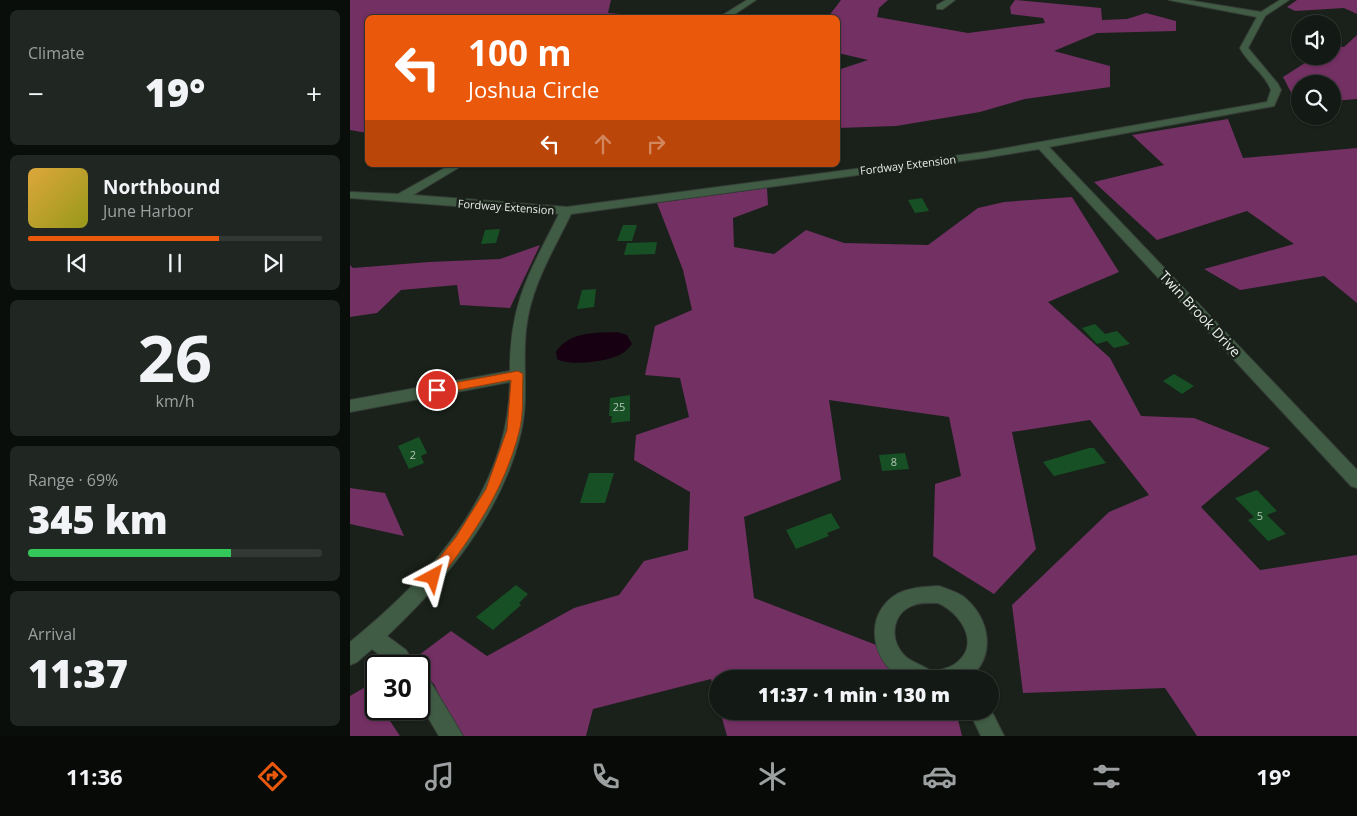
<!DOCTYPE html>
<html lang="en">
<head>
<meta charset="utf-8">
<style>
  :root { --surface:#131914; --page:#202622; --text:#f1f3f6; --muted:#9da0a0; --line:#323834; --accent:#ea580c }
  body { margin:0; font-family:"Open Sans",sans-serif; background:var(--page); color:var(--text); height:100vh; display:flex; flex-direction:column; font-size:19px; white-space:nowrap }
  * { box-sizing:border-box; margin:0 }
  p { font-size:16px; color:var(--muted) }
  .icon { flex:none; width:28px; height:28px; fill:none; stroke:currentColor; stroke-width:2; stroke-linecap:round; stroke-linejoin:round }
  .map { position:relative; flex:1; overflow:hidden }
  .panel { display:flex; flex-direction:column; gap:10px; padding:10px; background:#0a0e0b; width:350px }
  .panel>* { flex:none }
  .banner { position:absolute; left:15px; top:15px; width:475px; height:152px; border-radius:8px; box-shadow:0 1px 4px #0004,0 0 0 1px var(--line); background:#ea580c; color:#fff; overflow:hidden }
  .controls { position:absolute; left:941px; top:15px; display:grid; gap:10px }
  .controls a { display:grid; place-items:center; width:50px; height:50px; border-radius:50%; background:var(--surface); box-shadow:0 1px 4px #0004,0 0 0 1px var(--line); font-size:25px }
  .speed { position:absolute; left:15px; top:655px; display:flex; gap:10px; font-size:25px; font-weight:700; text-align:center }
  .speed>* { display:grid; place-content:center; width:65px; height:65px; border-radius:50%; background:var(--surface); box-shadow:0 1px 4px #0004,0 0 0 1px var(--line); line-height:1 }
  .speed .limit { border:2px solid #111; border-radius:8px; background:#fff; color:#111 }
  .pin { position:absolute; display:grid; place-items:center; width:42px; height:42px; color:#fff; margin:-21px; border:2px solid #fff; border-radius:50%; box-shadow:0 1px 5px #0007 }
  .me { position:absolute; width:55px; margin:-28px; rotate:38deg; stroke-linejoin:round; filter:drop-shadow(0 0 4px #0008) }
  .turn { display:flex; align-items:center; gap:18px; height:105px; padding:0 20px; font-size:22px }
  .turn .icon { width:65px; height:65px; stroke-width:2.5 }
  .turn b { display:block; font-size:35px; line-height:42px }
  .lanes { display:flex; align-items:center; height:48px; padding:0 20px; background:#0003; justify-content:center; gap:25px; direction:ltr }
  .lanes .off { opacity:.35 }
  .big { font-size:38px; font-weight:800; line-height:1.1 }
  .panel .tile { flex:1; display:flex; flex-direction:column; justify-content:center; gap:8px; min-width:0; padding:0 18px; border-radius:8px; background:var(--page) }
  .panel .dial { align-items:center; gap:0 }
  .dial b { font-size:65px; line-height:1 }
  .song { display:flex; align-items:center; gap:15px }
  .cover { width:60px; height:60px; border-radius:8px; background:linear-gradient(135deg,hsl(40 70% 55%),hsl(60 70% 35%)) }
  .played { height:5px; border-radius:2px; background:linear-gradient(90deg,var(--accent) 65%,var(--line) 65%) }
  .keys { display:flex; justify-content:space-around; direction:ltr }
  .heat { display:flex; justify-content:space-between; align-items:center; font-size:28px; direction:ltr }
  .charge { height:8px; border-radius:4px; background:linear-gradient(90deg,#34c759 69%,var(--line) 0) }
  .trip { position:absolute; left:359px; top:670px; width:290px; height:50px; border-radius:25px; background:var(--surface); box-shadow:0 1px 4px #0004,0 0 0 1px var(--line); font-weight:800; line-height:50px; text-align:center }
  .dock { display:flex; height:80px; justify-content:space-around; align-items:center; background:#080a08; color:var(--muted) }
  .dock .icon { width:35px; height:35px }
  .dock .current { color:var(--accent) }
  .dock b { font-size:22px; color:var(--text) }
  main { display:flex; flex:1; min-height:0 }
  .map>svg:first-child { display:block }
  .forest { fill:#733063 }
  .water { fill:#170012 }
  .building { fill:#185025 }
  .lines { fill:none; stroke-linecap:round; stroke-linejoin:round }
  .minor-casing { stroke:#363e37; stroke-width:2 }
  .minor { fill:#405c44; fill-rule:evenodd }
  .route { fill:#ea580c; stroke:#983908 }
  .labels { text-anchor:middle; stroke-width:5; stroke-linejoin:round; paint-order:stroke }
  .far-street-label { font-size:11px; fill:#e8eee9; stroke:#19211a }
  .number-label { font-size:11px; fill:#b4c6b8 }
  .street-label { font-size:14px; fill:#e8eee9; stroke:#19211a }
</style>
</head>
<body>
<main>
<section class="panel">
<div class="tile"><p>Climate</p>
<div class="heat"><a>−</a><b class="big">19°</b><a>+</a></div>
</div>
<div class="tile">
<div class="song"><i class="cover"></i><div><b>Northbound</b><p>June Harbor</p></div></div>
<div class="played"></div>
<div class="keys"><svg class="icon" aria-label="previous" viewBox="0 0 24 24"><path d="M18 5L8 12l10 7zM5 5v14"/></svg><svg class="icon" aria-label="pause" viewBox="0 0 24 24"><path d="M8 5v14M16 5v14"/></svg><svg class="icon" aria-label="next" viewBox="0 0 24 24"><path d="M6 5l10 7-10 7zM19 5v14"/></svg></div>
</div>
<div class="tile dial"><b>26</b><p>km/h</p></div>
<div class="tile"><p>Range · 69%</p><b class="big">345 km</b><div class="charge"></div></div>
<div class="tile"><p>Arrival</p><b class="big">11:37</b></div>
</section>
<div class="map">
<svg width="1007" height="736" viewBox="0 0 1007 736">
  <rect width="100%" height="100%" fill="#19211a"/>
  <g class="forest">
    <path d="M 0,0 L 261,0 L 258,13 L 305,17 L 18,18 L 17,133 L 0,130 Z"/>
    <path d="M 491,0 L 538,0 L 529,8 L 527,17 L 618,33 L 695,23 L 693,18 L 661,14 L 660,7 L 665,0 L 751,8 L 752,20 L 777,19 L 796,13 L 826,21 L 826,31 L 747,33 L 704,51 L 760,66 L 760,87 L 675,99 L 630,112 L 546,126 L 488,128 L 488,70 L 518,60 L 488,53 L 488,18 L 478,17 Z"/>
    <path d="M 947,0 L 1007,0 L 1007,14 L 994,8 L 945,11 L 937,7 Z"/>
    <path d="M 1007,35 L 1007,99 L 983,101 L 982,84 L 950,84 L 950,101 L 945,100 L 933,77 L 958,61 L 953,56 L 982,56 L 983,45 L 994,47 Z"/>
    <path d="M 878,119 L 893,158 L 1007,148 L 1007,303 L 974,276 L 890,290 L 854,269 L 944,244 L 897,211 L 807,240 L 744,182 L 814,165 L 782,135 Z"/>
    <path d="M 417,188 L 418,205 L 383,218 L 384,247 L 424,254 L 456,230 L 494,243 L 578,245 L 628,208 L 654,202 L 722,197 L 769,272 L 698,302 L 760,358 L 791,416 L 844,418 L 920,448 L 851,507 L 910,570 L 1007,555 L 1007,736 L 847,736 L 815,688 L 673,693 L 662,605 L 759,512 L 799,495 L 740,420 L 662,432 L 686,549 L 644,594 L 583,556 L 585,484 L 611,476 L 599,417 L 479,400 L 491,480 L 394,517 L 404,598 L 529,646 L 556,679 L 368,679 L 367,702 L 361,679 L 243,709 L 236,736 L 108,736 L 84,684 L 69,669 L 69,666 L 61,661 L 101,631 L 137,656 L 224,608 L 269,595 L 294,561 L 338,550 L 340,492 L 284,460 L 286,435 L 339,417 L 330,378 L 295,375 L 305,326 L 342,310 L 333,270 L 307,203 Z"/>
    <path d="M 190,245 L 160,308 L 110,305 L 107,285 L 51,290 L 27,313 L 0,317 L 0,265 L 3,268 L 79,262 L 150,259 Z"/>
    <path d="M 0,488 L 35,493 L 54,536 L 0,524 Z"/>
    <path d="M 17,686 L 26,700 L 26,709 L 32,709 L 50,736 L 0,736 L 0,696 Z"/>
    <path d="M 370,711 L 606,711 L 612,736 L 377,736 Z"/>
  </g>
  <path class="water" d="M 267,332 L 277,335 L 282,344 C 278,349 273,354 267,356 C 254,362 219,366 207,359 L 206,352 C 219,331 246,333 267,332 Z"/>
  <g class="building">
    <path d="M 572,198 L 579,211 L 565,213 L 558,200 Z"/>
    <path d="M 273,225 L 287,225 L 282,241 L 267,241 Z"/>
    <path d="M 150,229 L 146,243 L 131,244 L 135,230 Z"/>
    <path d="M 307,242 L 305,254 L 274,255 L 277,243 Z"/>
    <path d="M 246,289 L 244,307 L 227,309 L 232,290 Z"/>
    <path d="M 745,324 L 755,334 L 767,331 L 780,344 L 764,348 L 757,341 L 747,344 L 732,328 Z"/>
    <path d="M 824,374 L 844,386 L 832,394 L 813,381 Z"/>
    <path d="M 280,395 L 280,421 L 261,423 L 262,416 L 259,416 L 260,398 Z"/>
    <path d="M 69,437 L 77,453 L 71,456 L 74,463 L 59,469 L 48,446 Z"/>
    <path d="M 739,448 L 744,448 L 756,463 L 704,476 L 693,462 Z"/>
    <path d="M 555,453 L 559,469 L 532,471 L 529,455 Z"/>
    <path d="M 239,473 L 264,473 L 255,503 L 230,503 Z"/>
    <path d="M 907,490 L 927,511 L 917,515 L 936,534 L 918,541 L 898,520 L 904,517 L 885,498 Z"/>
    <path d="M 481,513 L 490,528 L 477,533 L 479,536 L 446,549 L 436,530 Z"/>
    <path d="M 166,585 L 178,594 L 169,603 L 171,605 L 143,630 L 126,617 Z"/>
  </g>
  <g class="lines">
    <defs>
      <g id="minor">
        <path d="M 397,0 L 406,0 L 379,18 L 368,18 Z"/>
        <path d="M 596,0 L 605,0 L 593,9 L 587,9 L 587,5 Z"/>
        <path d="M 819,0 L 837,0 L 911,12 L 930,0 L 939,0 L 915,16 L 898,48 L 928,84 L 931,90 L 924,106 L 699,147 L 1007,470 L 1007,488 L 1001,486 L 689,149 L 634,158 L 221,214 C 203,251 180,288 176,330 C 172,364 179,398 171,432 C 152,513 96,580 37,636 L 56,650 L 66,666 L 44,666 L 22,649 L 7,662 L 0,665 L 0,642 C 80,577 159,491 160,382 L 0,412 L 0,400 L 160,371 C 160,302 179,274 209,214 L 0,198 L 0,192 L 48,194 L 100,165 L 113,165 L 63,195 L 217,207 L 634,152 L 917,102 L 921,90 C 915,73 898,64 890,48 L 907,17 Z"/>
        <path d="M 589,586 C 597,589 607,592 614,597 C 640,618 647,657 618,679 L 552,679 C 521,661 513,614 547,594 C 560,587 574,587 589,586 ZM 588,603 C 611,613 632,645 605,664 C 599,669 589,668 584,674 C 578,666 563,664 555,656 C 539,640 541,613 564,605 C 571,602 580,603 588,603 Z"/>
        <path d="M 69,673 L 77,676 L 113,736 L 89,736 L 69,702 Z"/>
        <path d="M 640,708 L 654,736 L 631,736 L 619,711 L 640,711 Z"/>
      </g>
    </defs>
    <use href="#minor" class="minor-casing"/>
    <use href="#minor" class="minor"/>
  </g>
  <path class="route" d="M 168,371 L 173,374 C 172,393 174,414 169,432 C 155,488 123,536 88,581 L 83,583 L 78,581 L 75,577 L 78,572 L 106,537 L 136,489 L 157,430 L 161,380 L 87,394 L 81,390 L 87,386 Z"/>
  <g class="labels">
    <g class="far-street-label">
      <text transform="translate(558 165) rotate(-7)" y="4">Fordway Extension</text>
      <text transform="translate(156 207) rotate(4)" y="4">Fordway Extension</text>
    </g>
    <g class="number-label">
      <text x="269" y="411">25</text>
      <text x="63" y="459">2</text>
      <text x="544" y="466">8</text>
      <text x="910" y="520">5</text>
    </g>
    <g class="street-label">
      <text transform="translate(850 314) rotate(47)" y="5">Twin Brook Drive</text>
    </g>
  </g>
</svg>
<div class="controls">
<a><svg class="icon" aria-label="sound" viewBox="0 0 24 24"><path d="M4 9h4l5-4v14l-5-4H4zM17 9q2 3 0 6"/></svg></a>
<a><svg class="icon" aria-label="search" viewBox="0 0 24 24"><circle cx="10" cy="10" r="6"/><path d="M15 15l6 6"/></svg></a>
</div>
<div class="speed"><div class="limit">30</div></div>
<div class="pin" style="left:87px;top:390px;background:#d93025"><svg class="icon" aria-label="arrive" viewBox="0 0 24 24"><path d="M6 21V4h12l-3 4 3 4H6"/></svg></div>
<svg class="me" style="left:83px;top:577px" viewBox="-20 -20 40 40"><path d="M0-17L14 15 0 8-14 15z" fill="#ea580c" stroke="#fff" stroke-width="4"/></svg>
<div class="trip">11:37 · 1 min · 130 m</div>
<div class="banner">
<div class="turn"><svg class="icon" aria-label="left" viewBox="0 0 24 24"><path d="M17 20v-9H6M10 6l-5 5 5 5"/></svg><div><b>100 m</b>Joshua Circle</div></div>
<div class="lanes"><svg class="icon" aria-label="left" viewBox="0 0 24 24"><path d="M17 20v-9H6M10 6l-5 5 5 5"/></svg><svg class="icon off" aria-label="ahead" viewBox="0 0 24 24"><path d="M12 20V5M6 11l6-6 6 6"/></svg><svg class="icon off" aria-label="right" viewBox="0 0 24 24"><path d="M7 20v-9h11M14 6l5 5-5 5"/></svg></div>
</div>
</div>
</main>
<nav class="dock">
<b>11:36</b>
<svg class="icon current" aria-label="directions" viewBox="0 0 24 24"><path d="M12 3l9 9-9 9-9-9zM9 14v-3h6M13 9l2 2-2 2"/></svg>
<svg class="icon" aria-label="music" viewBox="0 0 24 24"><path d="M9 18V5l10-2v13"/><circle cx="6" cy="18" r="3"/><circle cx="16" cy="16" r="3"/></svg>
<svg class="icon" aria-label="phone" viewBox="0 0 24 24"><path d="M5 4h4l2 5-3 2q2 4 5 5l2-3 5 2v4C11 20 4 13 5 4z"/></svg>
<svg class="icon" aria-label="climate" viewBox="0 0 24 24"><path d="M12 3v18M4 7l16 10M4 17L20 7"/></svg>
<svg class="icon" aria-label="car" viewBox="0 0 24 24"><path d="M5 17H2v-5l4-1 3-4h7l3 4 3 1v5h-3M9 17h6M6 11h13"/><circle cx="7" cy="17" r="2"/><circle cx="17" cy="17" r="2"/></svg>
<svg class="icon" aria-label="filters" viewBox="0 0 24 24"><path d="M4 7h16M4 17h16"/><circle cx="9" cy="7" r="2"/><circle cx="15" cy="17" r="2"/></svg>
<b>19°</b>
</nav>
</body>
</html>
